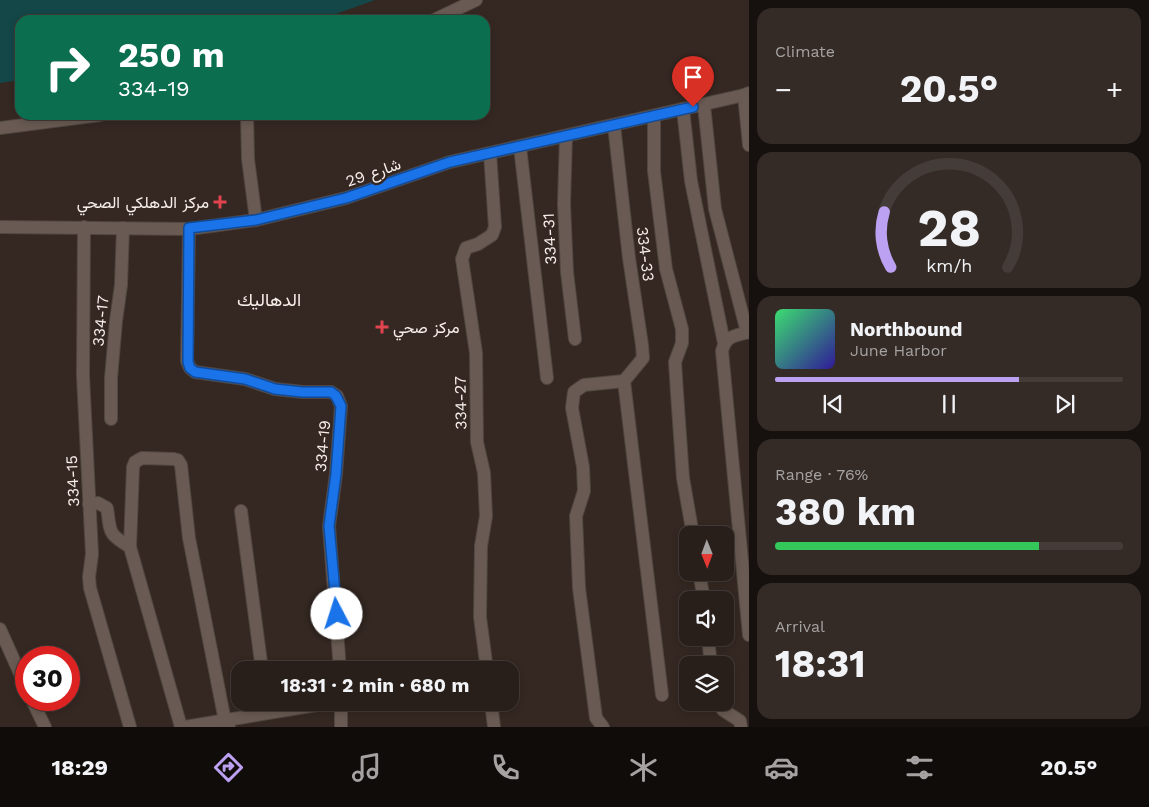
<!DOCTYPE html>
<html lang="en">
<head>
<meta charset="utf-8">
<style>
  :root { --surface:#281e1a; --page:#342b27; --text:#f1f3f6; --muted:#a5a2a2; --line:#443c39; --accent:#bca0f2 }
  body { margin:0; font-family:"Work Sans",Vazirmatn,sans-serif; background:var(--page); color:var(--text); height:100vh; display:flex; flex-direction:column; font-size:19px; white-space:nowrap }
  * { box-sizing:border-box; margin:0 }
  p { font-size:16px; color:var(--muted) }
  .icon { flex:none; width:28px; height:28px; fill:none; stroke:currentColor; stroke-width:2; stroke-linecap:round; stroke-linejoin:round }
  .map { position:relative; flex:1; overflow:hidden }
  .drawer { display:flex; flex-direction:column; gap:8px; padding:8px; background:#16100e; width:400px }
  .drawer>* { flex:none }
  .hud { position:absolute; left:15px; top:15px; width:475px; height:105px; border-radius:15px; box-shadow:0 2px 8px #0003,0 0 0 1px var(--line); background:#0b6e4f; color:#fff; overflow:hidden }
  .needle { width:32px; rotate:179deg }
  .fabs { position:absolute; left:679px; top:526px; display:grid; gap:10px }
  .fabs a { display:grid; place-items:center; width:55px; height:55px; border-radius:10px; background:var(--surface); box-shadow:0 2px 8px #0003,0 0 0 1px var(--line); font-size:25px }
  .speed { position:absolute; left:15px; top:646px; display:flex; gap:10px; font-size:25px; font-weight:700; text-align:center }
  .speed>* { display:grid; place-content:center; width:65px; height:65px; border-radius:50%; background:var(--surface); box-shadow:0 2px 8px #0003,0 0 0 1px var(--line); line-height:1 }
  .speed .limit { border:8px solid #d22; background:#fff; color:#111 }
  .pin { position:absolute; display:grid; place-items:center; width:42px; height:42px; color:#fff; margin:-51px -21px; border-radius:50% 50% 50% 0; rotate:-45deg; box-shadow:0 0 5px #0007 }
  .pin .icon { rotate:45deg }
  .me { position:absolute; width:55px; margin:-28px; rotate:355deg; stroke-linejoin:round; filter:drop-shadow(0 0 4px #0008) }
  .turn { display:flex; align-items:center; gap:18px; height:105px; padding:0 20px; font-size:22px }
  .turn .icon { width:65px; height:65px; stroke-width:2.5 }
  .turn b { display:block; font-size:35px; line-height:42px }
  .big { font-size:38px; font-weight:700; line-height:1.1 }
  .drawer .tile { flex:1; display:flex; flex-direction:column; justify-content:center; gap:8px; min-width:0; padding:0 18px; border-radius:15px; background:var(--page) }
  .drawer .dial { align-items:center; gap:0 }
  .dial svg { height:130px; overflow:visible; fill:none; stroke:var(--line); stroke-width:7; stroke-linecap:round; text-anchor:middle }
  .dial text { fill:var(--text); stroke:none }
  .song { display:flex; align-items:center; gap:15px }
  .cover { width:60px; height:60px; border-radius:8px; background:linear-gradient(135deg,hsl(140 70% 55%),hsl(250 70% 35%)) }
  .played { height:5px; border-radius:2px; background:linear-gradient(90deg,var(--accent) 70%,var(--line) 70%) }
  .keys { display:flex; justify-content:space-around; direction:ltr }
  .heat { display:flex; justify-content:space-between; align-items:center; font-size:28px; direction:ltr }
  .charge { height:8px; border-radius:4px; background:linear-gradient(90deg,#34c759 76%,var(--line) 0) }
  .trip { position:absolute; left:231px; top:661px; width:288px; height:50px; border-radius:15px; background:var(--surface); box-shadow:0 2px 8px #0003,0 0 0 1px var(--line); font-weight:700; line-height:50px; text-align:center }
  .tabs { display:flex; height:80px; justify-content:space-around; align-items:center; background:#100c0a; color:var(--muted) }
  .tabs .icon { width:35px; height:35px }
  .tabs .selected { color:var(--accent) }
  .tabs b { font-size:22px; color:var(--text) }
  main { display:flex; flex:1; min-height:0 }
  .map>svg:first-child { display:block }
  .water { fill:#144748 }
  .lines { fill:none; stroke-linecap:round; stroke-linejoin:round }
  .minor-casing { stroke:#514641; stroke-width:14 }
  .minor { stroke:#695b53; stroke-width:12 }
  .route-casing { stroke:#114b97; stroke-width:12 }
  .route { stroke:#1a73e8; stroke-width:9 }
  .health-dot { fill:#e0444e; stroke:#352822; stroke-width:2 }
  .labels { text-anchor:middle; stroke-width:5; stroke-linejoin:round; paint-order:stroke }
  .street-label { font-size:16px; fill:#f8efeb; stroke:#352822 }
  .poi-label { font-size:16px; fill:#f8efeb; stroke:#352822; text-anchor:end }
  .neighbourhood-label { font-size:18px; fill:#f8efeb; stroke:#352822 }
</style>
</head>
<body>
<main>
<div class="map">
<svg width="749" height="727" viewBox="0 0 749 727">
  <rect width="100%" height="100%" fill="#352822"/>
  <path class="water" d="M 0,0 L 375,0 L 319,20 L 20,20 L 20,80 L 0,83 Z"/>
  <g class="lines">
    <defs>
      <g id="minor">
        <path d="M 434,20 L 476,0"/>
        <path d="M 744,95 L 749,145"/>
        <path d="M 704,105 L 715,209 L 747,332"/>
        <path d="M 683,109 L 691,181 L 724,343"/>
        <path d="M 247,115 L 248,159 L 256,220"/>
        <path d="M 654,116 L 654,171 L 666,269 L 682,329 L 682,343 L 675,362 L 677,393 L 683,478 L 693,535"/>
        <path d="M 614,125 L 629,258 L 642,345 L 643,358 L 624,381"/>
        <path d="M 0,128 L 100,115"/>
        <path d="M 566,136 L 564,204 L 567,272 L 575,339"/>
        <path d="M 520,147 L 547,378"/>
        <path d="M 0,227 L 189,229 L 256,220 L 346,198 L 450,162 L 744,95 L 749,93"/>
        <path d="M 84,227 L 83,376 L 92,554 L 89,577 L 90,588 L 130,727"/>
        <path d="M 189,229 L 187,361 L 190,368 L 195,372 L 245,379 L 275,389 L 303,392 L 331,392 L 337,396 L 341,406 L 336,474 L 329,526 L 340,670"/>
        <path d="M 749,332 C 735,336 726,335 722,351 L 749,635"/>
        <path d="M 624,381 L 662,695"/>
        <path d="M 111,419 L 111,378 L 116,321 L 121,285 L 123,228"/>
        <path d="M 89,504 L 98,503 L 107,508 C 111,533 107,533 130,547"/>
        <path d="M 241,511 L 262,670"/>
        <path d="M 699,572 L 704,600"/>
        <path d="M 0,629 L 26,687"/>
        <path d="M 708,638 L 711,665"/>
        <path d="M 487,670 L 480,617 L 481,546 L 486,516 L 484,473 L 477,442 L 476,353 L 462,259 L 466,248 L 478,244 L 492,235 L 495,227 L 490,153"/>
        <path d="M 32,700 L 45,727"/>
        <path d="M 341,702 L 341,727"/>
        <path d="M 491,702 L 494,727"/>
        <path d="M 716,702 L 723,710 L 740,721 L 741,727"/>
        <path d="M 181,727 L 130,547 L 133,467 L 135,462 L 142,458 L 174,459 L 178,460 L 181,465 L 189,538 L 225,721 L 229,727"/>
        <path d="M 185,727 L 335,702"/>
        <path d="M 603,727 L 596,718 L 579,588 L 576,516 L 584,491 L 583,467 L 572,408 L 574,392 L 584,385 L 624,381"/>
      </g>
    </defs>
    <use href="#minor" class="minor-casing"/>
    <use href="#minor" class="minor"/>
  </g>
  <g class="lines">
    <defs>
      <path id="route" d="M 337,614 L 329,526 L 336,474 L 341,406 L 336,396 L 331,392 L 302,392 L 275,389 L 245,379 L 195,372 L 190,368 L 188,362 L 189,228 L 256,220 L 346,198 L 450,162 L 693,107"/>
    </defs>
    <use href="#route" class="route-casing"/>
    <use href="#route" class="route"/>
  </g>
  <g class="health-dot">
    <path d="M217.5 194.5h5v5h5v5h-5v5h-5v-5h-5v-5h5z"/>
    <path d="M379.5 319.5h5v5h5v5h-5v5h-5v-5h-5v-5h5z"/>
  </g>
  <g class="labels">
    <g class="street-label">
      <text transform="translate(373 172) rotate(-19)" y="6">شارع 29</text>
      <text transform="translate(549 239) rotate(-93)" y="6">334-31</text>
      <text transform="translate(646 254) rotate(83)" y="6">334-33</text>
      <text transform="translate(100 321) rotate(-84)" y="6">334-17</text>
      <text transform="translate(460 403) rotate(-91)" y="6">334-27</text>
      <text transform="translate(322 446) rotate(-85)" y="6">334-19</text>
      <text transform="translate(72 481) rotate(-93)" y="6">334-15</text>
    </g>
    <g class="poi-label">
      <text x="209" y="208">مركز الدهلكي الصحي</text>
      <text x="393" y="333" text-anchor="start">مركز صحي</text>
    </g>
    <g class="neighbourhood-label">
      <text x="269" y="306">الدهاليك</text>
    </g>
  </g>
</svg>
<div class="fabs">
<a><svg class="needle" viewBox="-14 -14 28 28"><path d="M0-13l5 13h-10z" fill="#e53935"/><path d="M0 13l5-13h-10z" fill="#a5a2a2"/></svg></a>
<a><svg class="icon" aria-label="sound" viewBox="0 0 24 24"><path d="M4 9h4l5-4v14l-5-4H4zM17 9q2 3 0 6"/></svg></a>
<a><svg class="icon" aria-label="layers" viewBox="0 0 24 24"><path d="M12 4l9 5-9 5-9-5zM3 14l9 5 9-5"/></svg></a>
</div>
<div class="speed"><div class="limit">30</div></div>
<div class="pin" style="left:693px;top:107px;background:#d93025"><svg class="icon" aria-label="arrive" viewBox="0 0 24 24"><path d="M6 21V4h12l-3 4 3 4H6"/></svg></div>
<svg class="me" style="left:337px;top:614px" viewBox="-20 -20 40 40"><circle r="19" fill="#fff"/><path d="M0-13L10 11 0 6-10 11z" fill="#1a73e8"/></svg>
<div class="trip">18:31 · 2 min · 680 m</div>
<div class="hud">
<div class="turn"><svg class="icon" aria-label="right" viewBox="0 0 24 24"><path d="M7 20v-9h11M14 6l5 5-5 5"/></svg><div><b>250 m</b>334-19</div></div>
</div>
</div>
<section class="drawer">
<div class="tile"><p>Climate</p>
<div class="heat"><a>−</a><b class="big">20.5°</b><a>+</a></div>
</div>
<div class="tile dial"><svg viewBox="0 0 100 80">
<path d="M14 69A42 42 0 1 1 86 69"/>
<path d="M14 69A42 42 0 0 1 10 35" stroke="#bca0f2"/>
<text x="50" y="56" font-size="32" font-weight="700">28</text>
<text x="50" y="72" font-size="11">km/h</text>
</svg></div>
<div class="tile">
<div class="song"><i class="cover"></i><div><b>Northbound</b><p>June Harbor</p></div></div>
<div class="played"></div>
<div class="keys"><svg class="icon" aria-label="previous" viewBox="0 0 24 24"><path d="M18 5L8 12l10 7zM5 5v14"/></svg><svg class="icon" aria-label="pause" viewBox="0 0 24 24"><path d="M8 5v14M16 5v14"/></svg><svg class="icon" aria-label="next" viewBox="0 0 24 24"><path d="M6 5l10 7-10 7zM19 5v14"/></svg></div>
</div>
<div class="tile"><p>Range · 76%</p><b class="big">380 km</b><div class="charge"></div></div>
<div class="tile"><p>Arrival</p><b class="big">18:31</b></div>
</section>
</main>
<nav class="tabs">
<b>18:29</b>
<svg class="icon selected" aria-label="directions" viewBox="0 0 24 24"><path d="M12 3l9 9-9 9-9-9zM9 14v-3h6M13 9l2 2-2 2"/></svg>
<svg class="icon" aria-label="music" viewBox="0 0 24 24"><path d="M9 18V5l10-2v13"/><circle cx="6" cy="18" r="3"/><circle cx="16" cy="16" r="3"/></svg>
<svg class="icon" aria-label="phone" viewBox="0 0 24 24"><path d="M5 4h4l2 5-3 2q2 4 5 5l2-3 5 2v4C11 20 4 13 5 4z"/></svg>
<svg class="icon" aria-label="climate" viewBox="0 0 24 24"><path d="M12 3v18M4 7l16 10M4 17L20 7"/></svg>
<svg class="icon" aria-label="car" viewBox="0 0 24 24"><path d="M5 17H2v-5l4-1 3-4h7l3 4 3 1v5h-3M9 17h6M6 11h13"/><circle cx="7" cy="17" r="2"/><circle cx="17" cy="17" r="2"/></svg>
<svg class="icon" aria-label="filters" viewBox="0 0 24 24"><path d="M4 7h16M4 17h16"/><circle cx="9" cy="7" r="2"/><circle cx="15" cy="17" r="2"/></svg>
<b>20.5°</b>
</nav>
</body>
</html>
